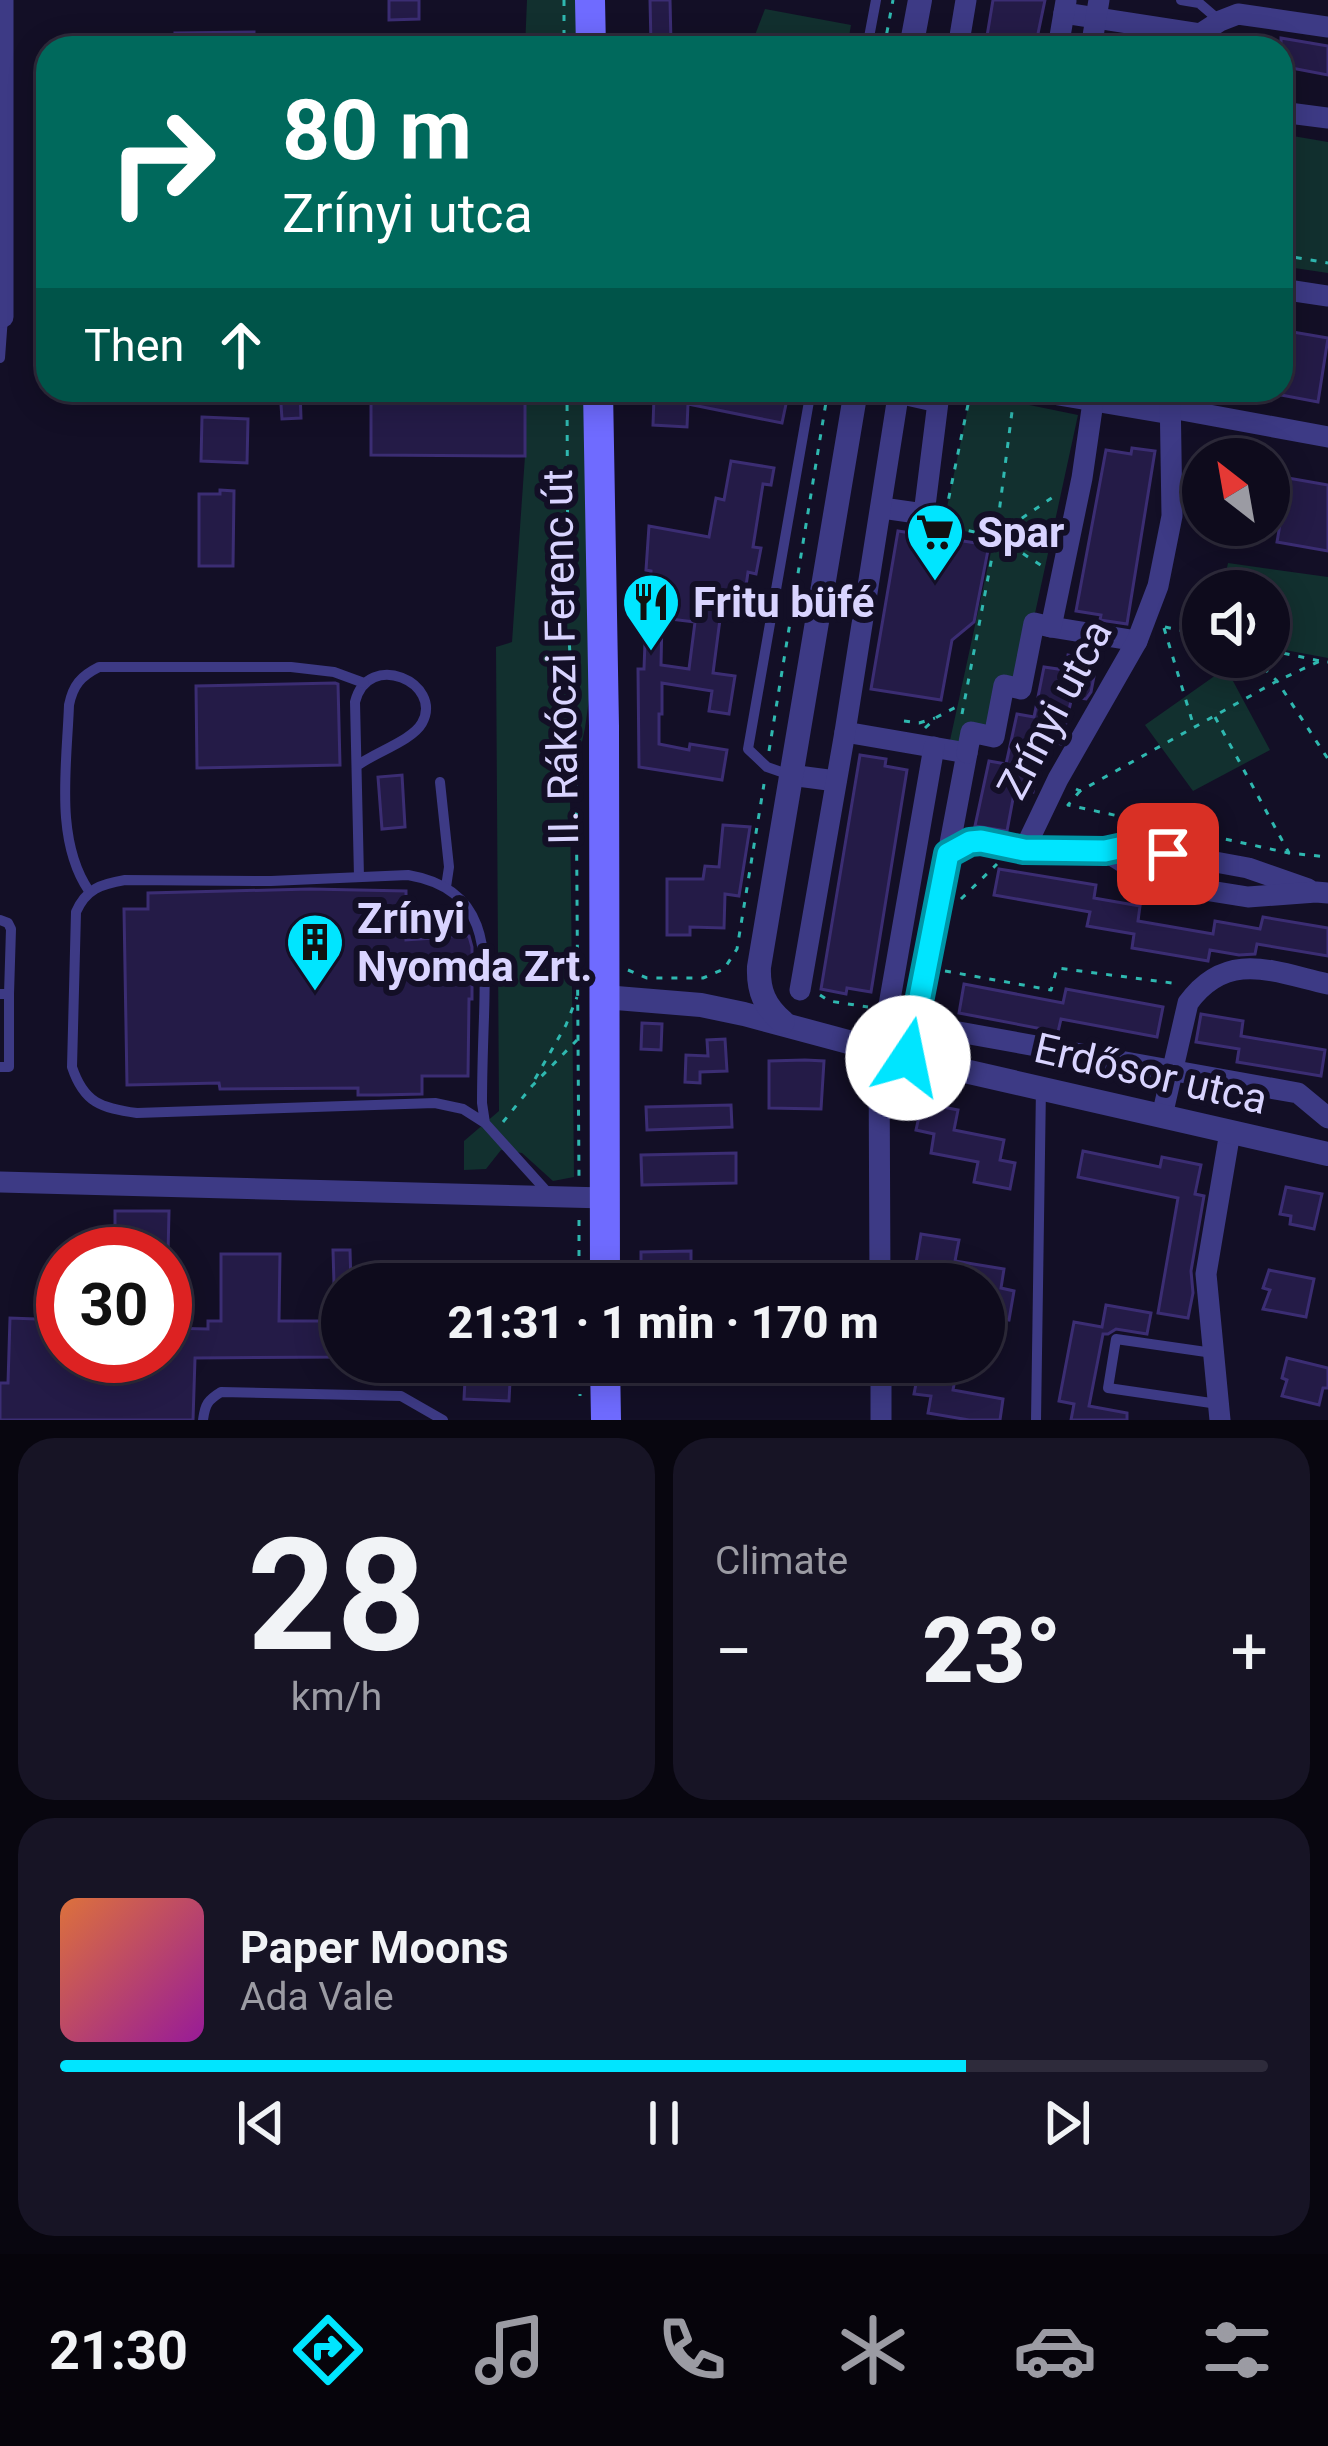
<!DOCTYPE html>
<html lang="en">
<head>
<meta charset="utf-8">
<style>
  :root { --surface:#0e0b1c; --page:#171425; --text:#f1f3f6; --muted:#9b9ba3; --line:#2e2b3b; --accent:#00e5ff }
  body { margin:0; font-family:Roboto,sans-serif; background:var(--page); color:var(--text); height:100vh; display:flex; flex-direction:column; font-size:45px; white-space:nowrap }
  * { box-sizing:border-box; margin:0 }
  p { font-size:39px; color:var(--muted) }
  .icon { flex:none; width:66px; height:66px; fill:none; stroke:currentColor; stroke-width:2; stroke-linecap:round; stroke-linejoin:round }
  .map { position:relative; height:1420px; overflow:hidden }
  .side { display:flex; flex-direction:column; gap:18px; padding:18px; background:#08060f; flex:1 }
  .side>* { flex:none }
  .guide { position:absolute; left:36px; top:36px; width:1257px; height:366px; border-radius:36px; box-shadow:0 6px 30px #0003,0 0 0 3px var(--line); background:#00695c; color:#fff; overflow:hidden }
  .needle { width:78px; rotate:329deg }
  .fabs { position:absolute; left:1182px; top:438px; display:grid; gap:24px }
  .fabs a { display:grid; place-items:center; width:108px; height:108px; border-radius:50%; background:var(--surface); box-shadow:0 6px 30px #0003,0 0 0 3px var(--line); font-size:60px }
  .speed { position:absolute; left:36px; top:1227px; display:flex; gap:24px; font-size:60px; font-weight:700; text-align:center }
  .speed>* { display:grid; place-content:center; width:156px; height:156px; border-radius:50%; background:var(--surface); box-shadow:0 6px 30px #0003,0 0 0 3px var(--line); line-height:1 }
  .speed .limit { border:18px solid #d22; background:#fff; color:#111 }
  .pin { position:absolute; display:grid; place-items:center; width:102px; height:102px; color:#fff; margin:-51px; border-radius:24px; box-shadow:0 6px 18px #0006 }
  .me { position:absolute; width:132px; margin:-66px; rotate:11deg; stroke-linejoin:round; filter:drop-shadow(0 0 9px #0008) }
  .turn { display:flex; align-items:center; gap:42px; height:252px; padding:0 48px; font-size:54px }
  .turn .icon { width:156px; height:156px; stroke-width:2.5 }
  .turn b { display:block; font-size:84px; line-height:102px }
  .then { display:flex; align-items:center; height:114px; padding:0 48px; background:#0003; gap:24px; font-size:45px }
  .big { font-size:90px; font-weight:800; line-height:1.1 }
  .side .card { flex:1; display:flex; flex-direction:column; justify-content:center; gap:18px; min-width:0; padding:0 42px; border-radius:36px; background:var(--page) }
  .side .dial { align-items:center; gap:0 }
  .dial b { font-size:156px; line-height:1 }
  .song { display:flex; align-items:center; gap:36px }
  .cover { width:144px; height:144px; border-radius:18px; background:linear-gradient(135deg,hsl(20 70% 55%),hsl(300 70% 35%)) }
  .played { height:12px; border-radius:6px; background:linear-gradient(90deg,var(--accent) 75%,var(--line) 75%) }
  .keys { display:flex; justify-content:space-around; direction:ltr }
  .heat { display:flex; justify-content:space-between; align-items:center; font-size:66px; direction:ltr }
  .side .tiles { flex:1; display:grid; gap:18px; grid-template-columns:1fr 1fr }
  .card:last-child { grid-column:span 2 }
  .trip { position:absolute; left:321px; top:1263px; width:684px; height:120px; border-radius:60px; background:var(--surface); box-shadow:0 6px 30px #0003,0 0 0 3px var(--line); font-weight:800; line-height:120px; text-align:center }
  .menu { display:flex; height:192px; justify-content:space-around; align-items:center; background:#06040b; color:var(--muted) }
  .menu .icon { width:84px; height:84px }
  .menu .selected { color:var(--accent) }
  .menu b { font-size:54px; color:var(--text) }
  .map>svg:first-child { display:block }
  .green { fill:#12302f }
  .building { fill:#241b47; stroke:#3b2d73; stroke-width:3; fill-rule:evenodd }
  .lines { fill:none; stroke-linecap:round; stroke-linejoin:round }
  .path { stroke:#2fb8b0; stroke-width:3; stroke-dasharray:6 9; stroke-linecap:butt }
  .service { stroke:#3d3a85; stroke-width:10 }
  .minor { stroke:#3d3a85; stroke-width:21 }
  .tertiary { stroke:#3d3a85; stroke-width:24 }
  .secondary { stroke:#6f6bff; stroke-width:30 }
  .route-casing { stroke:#0095a6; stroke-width:30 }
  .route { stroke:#00e5ff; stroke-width:21 }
  .labels { text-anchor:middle; stroke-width:12; stroke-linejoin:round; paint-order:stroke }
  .poi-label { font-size:42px; font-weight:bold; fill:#d9d4ff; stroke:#130f26; text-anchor:start }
  .street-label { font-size:42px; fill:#d9d4ff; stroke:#130f26 }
</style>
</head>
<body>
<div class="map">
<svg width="1328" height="1420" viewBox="0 0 1328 1420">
  <rect width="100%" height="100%" fill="#130f26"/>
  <g class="green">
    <path d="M 527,0 L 578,0 L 579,48 L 525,48 Z"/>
    <path d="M 765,9 L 851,25 L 847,48 L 750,48 Z"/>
    <path d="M 1281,134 L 1328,142 L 1328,273 L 1281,266 Z"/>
    <path d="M 525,390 L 584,390 L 592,678 L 585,728 L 570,796 L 574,1177 L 553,1181 L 522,1153 L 501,1150 L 486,1169 L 464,1170 L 464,1141 L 499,1111 L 496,647 L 512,642 L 525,456 Z"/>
    <path d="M 971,393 L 1078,415 L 1034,618 L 1014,682 L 991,731 L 964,748 L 949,745 L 994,538 L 943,526 Z"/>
    <path d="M 1228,563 L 1328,577 L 1328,658 L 1269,647 L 1269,591 L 1222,591 Z"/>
    <path d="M 1226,668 L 1270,750 L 1193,791 L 1145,725 Z"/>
  </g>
  <g class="building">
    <path d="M 389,0 L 419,0 L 419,19 L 389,20 Z"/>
    <path d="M 650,0 L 670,0 L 671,43 L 651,44 Z"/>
    <path d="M 993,0 L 1045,0 L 1035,48 L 985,48 Z"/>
    <path d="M 254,32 L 254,48 L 176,48 L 175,33 Z"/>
    <path d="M 1281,38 L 1328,46 L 1328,75 L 1281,66 Z"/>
    <path d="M 1281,330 L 1328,338 L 1318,402 L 1281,395 Z"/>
    <path d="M 280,390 L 300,390 L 301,418 L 282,419 Z"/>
    <path d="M 371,390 L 525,390 L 525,456 L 371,455 Z"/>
    <path d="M 651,390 L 789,390 L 782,423 L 688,404 L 687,427 L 653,425 L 654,397 L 651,396 Z"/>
    <path d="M 202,417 L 248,419 L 247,463 L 201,461 Z"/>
    <path d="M 1132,448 L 1155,451 L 1127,624 L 1100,620 L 1101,615 L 1076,611 L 1106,450 L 1131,454 Z"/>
    <path d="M 731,461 L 774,468 L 771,485 L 763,484 L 753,547 L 761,548 L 756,574 L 748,572 L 743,607 L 722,604 L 713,673 L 735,676 L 729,714 L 709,711 L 712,691 L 662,683 L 662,714 L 659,714 L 659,744 L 689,750 L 690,744 L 727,750 L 722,780 L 639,767 L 638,669 L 644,669 L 646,616 L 649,616 L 651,571 L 646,570 L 649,526 L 709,537 L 716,498 L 724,500 ZM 662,618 L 695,622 L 689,669 L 661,665 Z"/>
    <path d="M 1288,478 L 1328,485 L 1328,551 L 1277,542 Z"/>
    <path d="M 220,490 L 234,491 L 233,566 L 199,566 L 199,494 L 220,494 Z"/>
    <path d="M 898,531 L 989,545 L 974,622 L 952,640 L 941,700 L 871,689 Z"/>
    <path d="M 1068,655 L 1097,661 L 1091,692 L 1086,699 L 1072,697 L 1061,744 L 1044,740 L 1033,792 L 1015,788 L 1007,831 L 975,826 L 989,761 L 1006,764 L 1017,714 L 1034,717 L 1044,667 L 1065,670 Z"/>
    <path d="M 335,683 L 338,684 L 340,765 L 197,768 L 196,686 Z"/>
    <path d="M 860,755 L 886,759 L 885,766 L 907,770 L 871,992 L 847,988 L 846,994 L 821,989 Z"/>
    <path d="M 402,775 L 405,827 L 382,829 L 378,777 Z"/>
    <path d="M 723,825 L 750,827 L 739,896 L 725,894 L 724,928 L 690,927 L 690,935 L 667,935 L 667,879 L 703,879 L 705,866 L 719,867 Z"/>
    <path d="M 999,869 L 1096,885 L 1094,898 L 1140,906 L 1138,921 L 1213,934 L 1215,921 L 1260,929 L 1263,917 L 1328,928 L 1328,956 L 1257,944 L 1255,954 L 1239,955 L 1210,950 L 1208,961 L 1132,948 L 1134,934 L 1087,926 L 1090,912 L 994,895 Z"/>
    <path d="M 310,889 L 406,891 L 406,940 L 433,938 L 433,936 L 469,936 L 472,947 L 472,999 L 469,999 L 468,1076 L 422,1076 L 422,1094 L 379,1095 L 358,1095 L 358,1088 L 220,1089 L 219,1083 L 127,1085 L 124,909 L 148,909 L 148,893 Z"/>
    <path d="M 964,984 L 1063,1003 L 1066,989 L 1163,1007 L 1157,1037 L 1061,1019 L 1058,1032 L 959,1013 Z"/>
    <path d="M 1201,1014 L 1243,1021 L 1241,1036 L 1325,1050 L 1321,1076 L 1237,1062 L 1239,1049 L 1196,1042 Z"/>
    <path d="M 642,1023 L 662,1024 L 661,1050 L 641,1049 Z"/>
    <path d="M 725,1039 L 727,1071 L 700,1072 L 700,1083 L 685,1082 L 686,1055 L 708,1056 L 707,1040 Z"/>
    <path d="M 805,1060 L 824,1061 L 821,1109 L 769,1108 L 769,1061 Z"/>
    <path d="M 922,1103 L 958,1110 L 954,1130 L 1004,1140 L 1000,1160 L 1015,1163 L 1010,1189 L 974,1182 L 978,1162 L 931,1153 L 934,1134 L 916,1130 Z"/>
    <path d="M 731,1105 L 732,1127 L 647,1130 L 646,1107 Z"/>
    <path d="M 1083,1151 L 1160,1167 L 1162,1157 L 1201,1165 L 1195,1194 L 1204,1196 L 1191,1271 L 1193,1293 L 1188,1318 L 1158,1313 L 1178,1198 L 1078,1177 Z"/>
    <path d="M 736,1153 L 736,1183 L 642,1185 L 641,1155 Z"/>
    <path d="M 1286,1187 L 1322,1194 L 1314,1229 L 1290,1224 L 1291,1216 L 1280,1214 Z"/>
    <path d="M 115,1211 L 169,1211 L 168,1254 L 115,1254 Z"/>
    <path d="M 921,1234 L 959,1240 L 955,1261 L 1004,1269 L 1001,1288 L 1014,1291 L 1009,1320 L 984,1316 L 984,1284 L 928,1284 L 931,1266 L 916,1263 Z"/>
    <path d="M 333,1250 L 350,1250 L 351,1284 L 334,1284 Z"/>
    <path d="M 691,1251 L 691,1268 L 661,1269 L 661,1272 L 645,1273 L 645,1269 L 641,1270 L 641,1252 Z"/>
    <path d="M 221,1254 L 280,1254 L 279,1321 L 342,1321 L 342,1357 L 195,1358 L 193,1420 L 0,1420 L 0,1383 L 8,1383 L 10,1318 L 63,1320 L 63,1356 L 165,1356 L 165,1328 L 208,1329 L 208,1321 L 221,1321 Z"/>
    <path d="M 1269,1270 L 1314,1279 L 1306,1317 L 1263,1309 L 1270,1290 L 1263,1288 Z"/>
    <path d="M 1106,1305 L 1151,1313 L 1147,1334 L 1116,1329 L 1108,1334 L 1103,1334 L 1089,1406 L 1127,1413 L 1127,1420 L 1071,1420 L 1074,1404 L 1059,1401 L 1074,1322 L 1102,1327 Z"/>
    <path d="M 1287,1358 L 1328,1368 L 1328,1388 L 1323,1388 L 1319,1405 L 1282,1396 L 1287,1380 L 1282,1378 Z"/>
    <path d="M 466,1362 L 511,1362 L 509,1401 L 464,1399 Z"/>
    <path d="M 920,1363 L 957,1369 L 953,1390 L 1003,1399 L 1000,1420 L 969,1420 L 928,1413 L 931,1396 L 914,1394 Z"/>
  </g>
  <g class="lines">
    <g class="path">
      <path d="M 564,0 L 564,48"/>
      <path d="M 884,48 L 893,0"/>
      <path d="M 1281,255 L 1328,263"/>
      <path d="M 567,390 L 568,621 L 576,756 L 579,1180"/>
      <path d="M 971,390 L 943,526 L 996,536 L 1045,568"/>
      <path d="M 997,535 L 1059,493"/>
      <path d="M 1165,627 L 1203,635"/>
      <path d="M 1164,628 L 1194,727"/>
      <path d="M 1269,650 L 1320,661"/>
      <path d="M 1253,657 L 1277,681 L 1328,759"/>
      <path d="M 962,714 L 996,536 L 1013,404"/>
      <path d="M 1215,717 L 1289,853 L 1328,857"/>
      <path d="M 904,721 L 919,723 L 935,718"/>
      <path d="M 925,728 L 937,717 L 962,704"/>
      <path d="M 769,751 L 828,390"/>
      <path d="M 1076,789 L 1080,791 L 1277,681 L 1320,661 L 1328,662"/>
      <path d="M 1080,791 L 1068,805 L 1289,853"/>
      <path d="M 961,899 L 997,864"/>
      <path d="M 628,970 L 647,978 L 703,978 L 724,969 L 737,949 L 764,784"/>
      <path d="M 945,971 L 1051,990 L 1057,968 L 1180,984"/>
      <path d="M 820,995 L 829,1001 L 868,1007"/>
      <path d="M 535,1079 L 566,1025 L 577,997"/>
      <path d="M 503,1122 L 532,1086 L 577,1040"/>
      <path d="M 579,1220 L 579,1284"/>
      <path d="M 580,1364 L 580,1396"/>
    </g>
    <g class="service">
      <path d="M 1181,0 L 1199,3 L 1220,21"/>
      <path d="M 867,48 L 876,0"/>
      <path d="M 0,358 L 3,317"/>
      <path d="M 357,766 C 373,753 412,741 422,723 C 444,683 368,649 355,702 L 359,877"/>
      <path d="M 790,775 L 767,767 L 748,749 L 811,390"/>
      <path d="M 440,782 L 449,867 L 446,887"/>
      <path d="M 89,891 C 54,840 67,764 69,705 C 73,685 81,676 99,667 L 291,667 L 334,672 L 364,683"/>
      <path d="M 0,920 L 8,923 L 11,929 L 9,994"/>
      <path d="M 0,994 L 9,994 L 9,1067 L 0,1067"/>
      <path d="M 485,1123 L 482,1103 C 482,1074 483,1045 484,1017 C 486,951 489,889 408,875 L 271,881 L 125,880 C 101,884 86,889 76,912 L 72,1067 C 84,1103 101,1108 137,1113 L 435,1103 L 463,1109 L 485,1123 L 550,1195"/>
      <path d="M 1213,1353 L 1116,1339 L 1108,1388 L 1218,1404"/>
      <path d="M 203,1420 C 205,1404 208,1400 221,1392 L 401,1396 L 443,1420"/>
      <path d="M 1036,1420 L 1041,1087"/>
    </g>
    <g class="minor">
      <path d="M 1064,13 L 1200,34 L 1220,21 L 1238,14 L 1328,27"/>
      <path d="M 958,48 L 966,0"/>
      <path d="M 1058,48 L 1066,1"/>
      <path d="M 1091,48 L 1099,0"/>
      <path d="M 1281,112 L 1328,118"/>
      <path d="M 1281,289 L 1328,296"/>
      <path d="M 3,317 L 3,0"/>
      <path d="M 1029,390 L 1171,414"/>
      <path d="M 1171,408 L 1328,437"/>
      <path d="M 882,508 L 924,514 L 938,402 L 898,393"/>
      <path d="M 1051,627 L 1137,641"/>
      <path d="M 845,732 L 967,753 L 948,854"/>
      <path d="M 967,753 L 971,732 L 994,737 L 1004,685 L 1021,689 L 1034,623 L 1051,627 L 1082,478 L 1093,402 L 1091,390"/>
      <path d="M 790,775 L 836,781"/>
      <path d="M 1024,850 L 1058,779 L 1137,641 L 1158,586 L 1172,516 L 1170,390"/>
      <path d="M 1105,851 L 1128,846 L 1248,868 L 1308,889"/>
      <path d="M 800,990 L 845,732 L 899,390"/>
      <path d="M 914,1024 L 1298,1093 L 1328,1118"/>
      <path d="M 885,1028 L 934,747"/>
      <path d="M 879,1050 L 880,1284"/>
      <path d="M 908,1058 L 948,854 L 970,842 L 981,841 L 1024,850 L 1105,851 L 1154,882 L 1248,897 L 1316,892 L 1328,893"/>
      <path d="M 1162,1116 L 1188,1003 C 1227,949 1274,972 1328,984"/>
      <path d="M 0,1182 L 605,1198"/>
      <path d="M 881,1362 L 881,1420"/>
      <path d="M 1220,1420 L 1206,1274 L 1230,1132"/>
    </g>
    <g class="tertiary">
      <path d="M 911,48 L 920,0"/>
      <path d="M 604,997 L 701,1005 L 744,1014 L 908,1058 L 1328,1154"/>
      <path d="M 783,1022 C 765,1007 758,991 759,967 L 856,390"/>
    </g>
    <g class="secondary">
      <path d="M 590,0 L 591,48"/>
      <path d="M 598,390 L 604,726 L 605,1284"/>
      <path d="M 605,1362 L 606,1420"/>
    </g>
  </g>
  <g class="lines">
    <defs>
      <path id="route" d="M 908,1058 L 948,854 L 970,842 L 981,841 L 1024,850 L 1105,851 L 1128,846 L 1168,854"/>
    </defs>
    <use href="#route" class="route-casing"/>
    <use href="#route" class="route"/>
  </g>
  <defs>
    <symbol id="supermarket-pin" viewBox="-11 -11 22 30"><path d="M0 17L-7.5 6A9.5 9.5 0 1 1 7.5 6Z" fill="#00e5ff" stroke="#130f26"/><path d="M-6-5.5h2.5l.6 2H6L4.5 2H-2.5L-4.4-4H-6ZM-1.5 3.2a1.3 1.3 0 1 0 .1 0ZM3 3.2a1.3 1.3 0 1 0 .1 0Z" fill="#111"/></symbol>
    <symbol id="restaurant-pin" viewBox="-11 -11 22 30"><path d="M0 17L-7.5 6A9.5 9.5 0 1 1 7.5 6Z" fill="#00e5ff" stroke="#130f26"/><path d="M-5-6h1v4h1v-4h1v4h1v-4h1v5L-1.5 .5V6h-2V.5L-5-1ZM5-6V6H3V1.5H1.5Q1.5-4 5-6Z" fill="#111"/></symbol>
    <symbol id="building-pin" viewBox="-11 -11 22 30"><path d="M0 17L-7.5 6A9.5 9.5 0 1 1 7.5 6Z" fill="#00e5ff" stroke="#130f26"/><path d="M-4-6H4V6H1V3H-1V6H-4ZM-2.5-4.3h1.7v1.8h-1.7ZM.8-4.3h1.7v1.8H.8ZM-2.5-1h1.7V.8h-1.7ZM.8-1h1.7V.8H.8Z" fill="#111"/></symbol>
  </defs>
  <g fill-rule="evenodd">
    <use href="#supermarket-pin" x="902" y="499" width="66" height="90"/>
    <use href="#restaurant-pin" x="618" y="569" width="66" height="90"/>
    <use href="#building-pin" x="282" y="909" width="66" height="90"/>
  </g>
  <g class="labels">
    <g class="poi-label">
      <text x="977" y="547">Spar</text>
      <text x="693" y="617">Fritu büfé</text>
      <text x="357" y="933">Zrínyi<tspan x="357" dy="48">Nyomda Zrt.</tspan></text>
    </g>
    <g class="street-label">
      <text transform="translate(560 657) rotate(-91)" y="15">II. Rákóczi Ferenc út</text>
      <text transform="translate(1054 709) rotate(-62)" y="15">Zrínyi utca</text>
      <text transform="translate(1151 1073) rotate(13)" y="15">Erdősor utca</text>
    </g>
  </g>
</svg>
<div class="fabs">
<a><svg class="needle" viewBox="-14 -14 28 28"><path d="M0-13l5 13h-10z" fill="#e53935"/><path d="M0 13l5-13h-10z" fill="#9b9ba3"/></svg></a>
<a><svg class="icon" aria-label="sound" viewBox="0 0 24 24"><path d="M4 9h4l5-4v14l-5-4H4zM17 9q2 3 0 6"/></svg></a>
</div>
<div class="speed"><div class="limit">30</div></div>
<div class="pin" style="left:1168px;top:854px;background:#d93025"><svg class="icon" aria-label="arrive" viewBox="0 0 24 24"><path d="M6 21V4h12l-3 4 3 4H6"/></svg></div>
<svg class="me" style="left:908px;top:1058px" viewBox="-20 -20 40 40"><circle r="19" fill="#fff"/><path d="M0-13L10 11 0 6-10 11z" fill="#00e5ff"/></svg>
<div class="trip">21:31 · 1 min · 170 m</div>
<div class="guide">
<div class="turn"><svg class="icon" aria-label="right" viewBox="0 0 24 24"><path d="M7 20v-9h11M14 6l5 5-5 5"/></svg><div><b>80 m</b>Zrínyi utca</div></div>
<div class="then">Then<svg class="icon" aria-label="ahead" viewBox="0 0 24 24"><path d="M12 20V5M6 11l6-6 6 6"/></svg></div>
</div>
</div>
<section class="side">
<div class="tiles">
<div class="card dial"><b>28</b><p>km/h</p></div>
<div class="card"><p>Climate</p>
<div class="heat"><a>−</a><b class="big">23°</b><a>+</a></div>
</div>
<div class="card">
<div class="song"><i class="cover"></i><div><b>Paper Moons</b><p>Ada Vale</p></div></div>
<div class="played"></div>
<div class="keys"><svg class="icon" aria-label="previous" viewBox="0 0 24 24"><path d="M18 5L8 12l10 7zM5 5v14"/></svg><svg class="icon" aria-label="pause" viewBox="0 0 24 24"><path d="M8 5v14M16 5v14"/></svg><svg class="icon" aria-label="next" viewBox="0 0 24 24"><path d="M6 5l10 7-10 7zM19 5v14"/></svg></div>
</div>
</div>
</section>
<nav class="menu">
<b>21:30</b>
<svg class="icon selected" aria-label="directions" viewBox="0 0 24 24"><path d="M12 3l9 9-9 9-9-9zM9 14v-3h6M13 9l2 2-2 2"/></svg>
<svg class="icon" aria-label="music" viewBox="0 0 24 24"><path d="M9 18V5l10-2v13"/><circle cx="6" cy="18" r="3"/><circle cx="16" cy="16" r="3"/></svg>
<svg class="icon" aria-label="phone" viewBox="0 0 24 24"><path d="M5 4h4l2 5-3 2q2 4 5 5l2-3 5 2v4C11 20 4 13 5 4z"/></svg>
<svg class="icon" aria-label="climate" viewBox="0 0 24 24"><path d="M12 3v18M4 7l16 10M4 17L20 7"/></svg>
<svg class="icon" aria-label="car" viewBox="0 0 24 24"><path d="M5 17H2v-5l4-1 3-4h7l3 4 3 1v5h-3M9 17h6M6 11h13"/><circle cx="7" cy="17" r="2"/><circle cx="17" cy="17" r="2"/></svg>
<svg class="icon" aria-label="filters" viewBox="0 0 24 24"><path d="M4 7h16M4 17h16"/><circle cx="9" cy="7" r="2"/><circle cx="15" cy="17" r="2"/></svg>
</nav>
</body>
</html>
